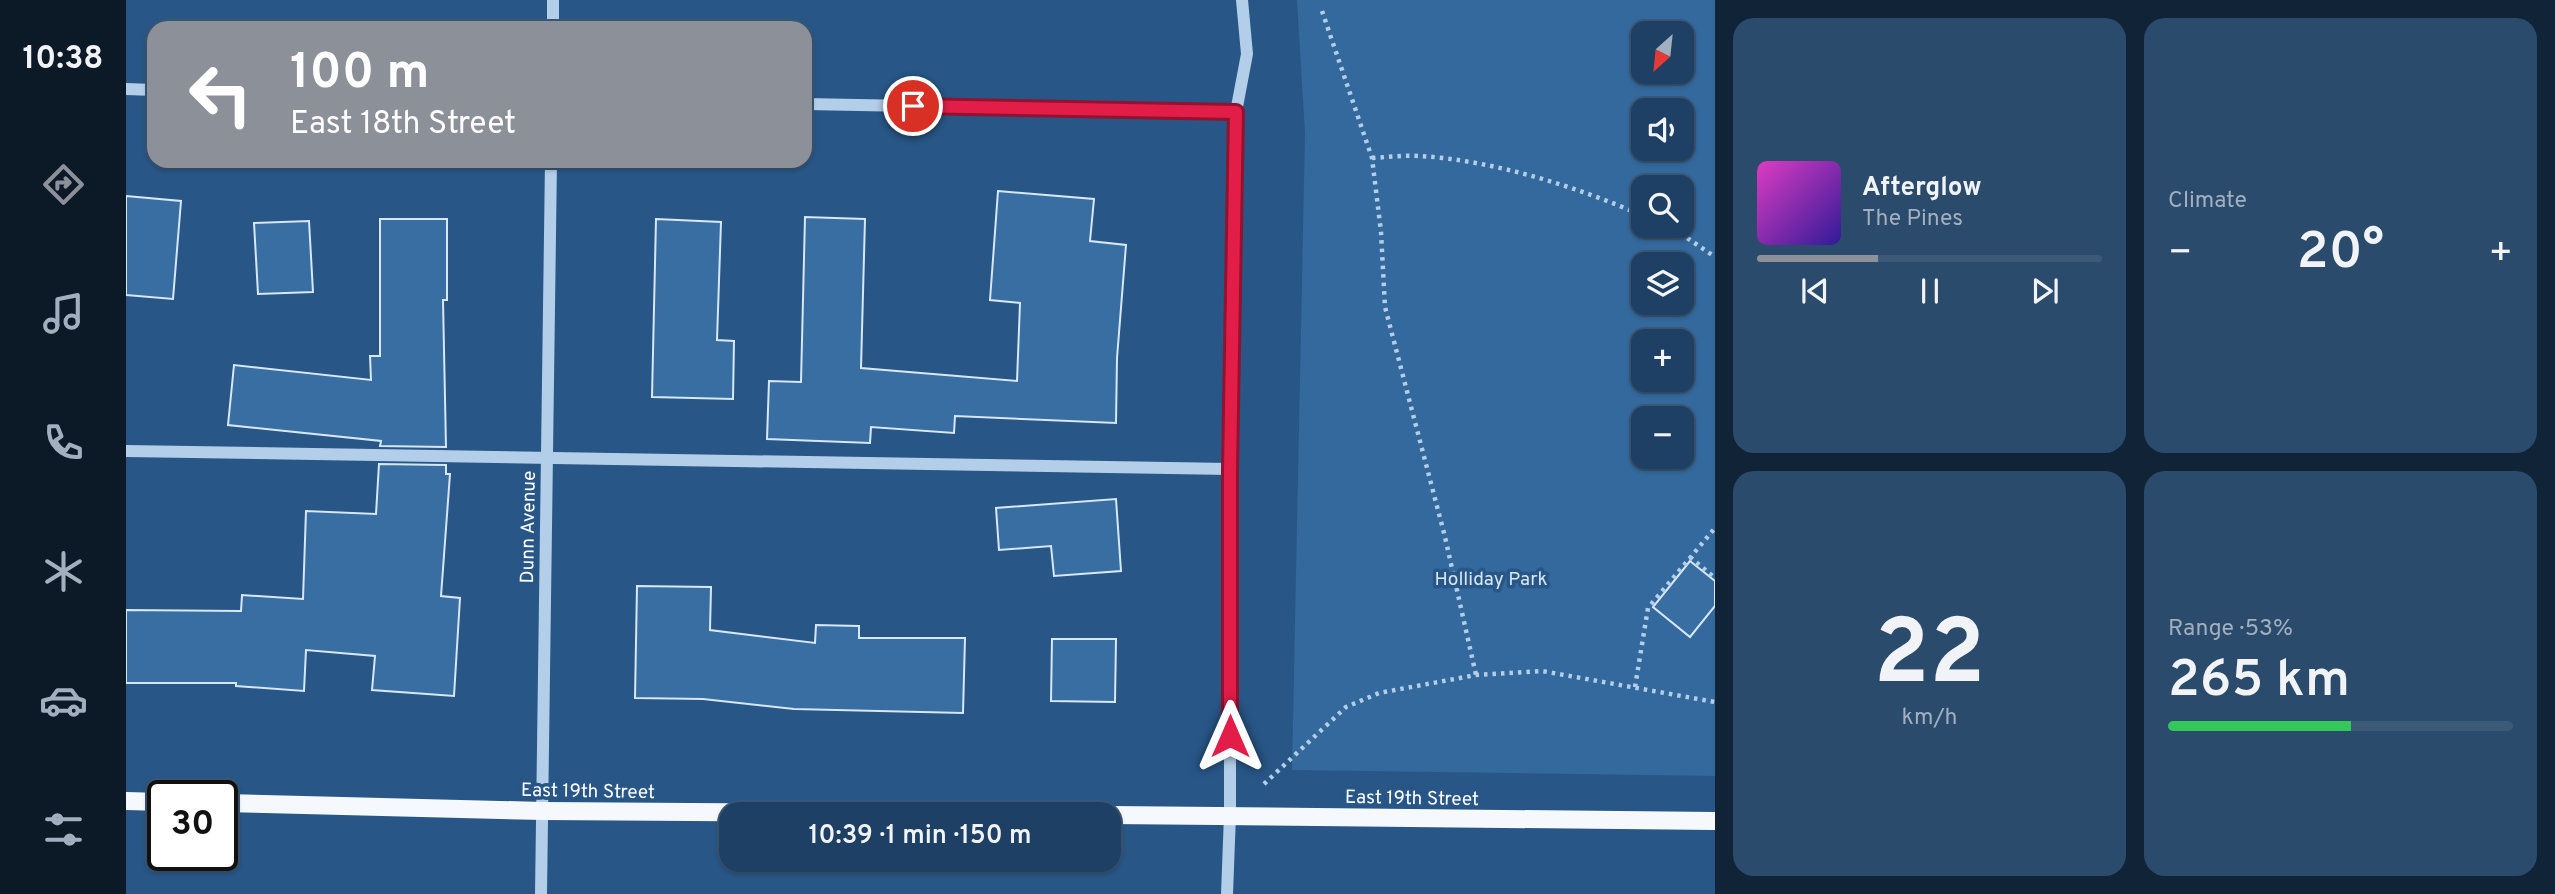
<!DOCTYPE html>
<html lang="en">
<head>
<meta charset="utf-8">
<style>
  :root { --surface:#1e4064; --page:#2b4b6d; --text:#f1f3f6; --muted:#a1afbf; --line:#3c5978; --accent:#8c9099 }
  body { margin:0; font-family:Overpass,sans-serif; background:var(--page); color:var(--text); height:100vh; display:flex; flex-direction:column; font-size:26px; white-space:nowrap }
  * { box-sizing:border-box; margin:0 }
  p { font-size:23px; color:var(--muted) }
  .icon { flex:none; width:38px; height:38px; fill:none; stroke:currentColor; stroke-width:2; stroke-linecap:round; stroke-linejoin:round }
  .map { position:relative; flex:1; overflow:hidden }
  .sheet { display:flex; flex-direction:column; gap:18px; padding:18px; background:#102337; width:840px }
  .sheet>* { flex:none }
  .banner { position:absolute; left:21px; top:21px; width:665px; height:147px; border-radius:21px; box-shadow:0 2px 5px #0004,0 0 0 2px var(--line); background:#8c9099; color:#fff; overflow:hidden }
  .needle { width:46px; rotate:207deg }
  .fabs { position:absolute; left:1505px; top:21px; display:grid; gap:14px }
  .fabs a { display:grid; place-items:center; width:63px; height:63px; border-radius:14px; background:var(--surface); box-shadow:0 2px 5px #0004,0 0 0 2px var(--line); font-size:35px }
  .speed { position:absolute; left:21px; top:780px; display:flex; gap:14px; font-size:35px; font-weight:700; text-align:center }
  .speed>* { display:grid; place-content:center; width:91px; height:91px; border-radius:50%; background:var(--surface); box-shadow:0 2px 5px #0004,0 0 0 2px var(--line); line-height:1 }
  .speed .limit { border:4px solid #111; border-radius:10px; background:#fff; color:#111 }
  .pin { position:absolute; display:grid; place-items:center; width:60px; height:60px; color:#fff; margin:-30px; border:4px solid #fff; border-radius:50%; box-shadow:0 2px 7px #0007 }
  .me { position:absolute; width:77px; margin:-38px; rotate:0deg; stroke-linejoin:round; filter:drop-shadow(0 0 5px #0008) }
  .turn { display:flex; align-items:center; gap:24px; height:147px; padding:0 28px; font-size:32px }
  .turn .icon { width:91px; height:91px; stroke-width:2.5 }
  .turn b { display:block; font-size:49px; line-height:60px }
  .big { font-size:52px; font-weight:600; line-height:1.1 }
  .sheet .tile { flex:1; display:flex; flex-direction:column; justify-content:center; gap:10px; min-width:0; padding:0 24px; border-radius:21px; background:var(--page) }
  .sheet .dial { align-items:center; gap:0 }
  .dial b { font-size:91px; line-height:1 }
  .song { display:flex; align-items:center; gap:21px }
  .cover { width:84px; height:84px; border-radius:10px; background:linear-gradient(135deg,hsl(310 70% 55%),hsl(250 70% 35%)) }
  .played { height:7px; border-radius:4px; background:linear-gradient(90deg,var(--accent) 35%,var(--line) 35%) }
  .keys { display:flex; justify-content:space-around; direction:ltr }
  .heat { display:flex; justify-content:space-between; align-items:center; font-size:38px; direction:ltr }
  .charge { height:10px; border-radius:5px; background:linear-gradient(90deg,#34c759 53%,var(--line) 0) }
  .sheet .tiles { flex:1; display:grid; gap:18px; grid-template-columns:repeat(2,1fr) }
  .trip { position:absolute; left:593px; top:802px; width:402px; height:70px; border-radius:21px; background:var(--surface); box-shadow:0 2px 5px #0004,0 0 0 2px var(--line); font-weight:600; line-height:70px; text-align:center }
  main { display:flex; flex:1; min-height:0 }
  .tab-bar { display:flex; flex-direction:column; width:126px; justify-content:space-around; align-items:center; background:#0c1a28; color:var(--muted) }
  .tab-bar .icon { width:49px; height:49px }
  .tab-bar .current { color:var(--accent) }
  .tab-bar b { font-size:32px; color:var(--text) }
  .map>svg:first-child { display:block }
  .green { fill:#33699d; fill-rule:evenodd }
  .building { fill:#396ea2; stroke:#d7e7f6; stroke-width:2 }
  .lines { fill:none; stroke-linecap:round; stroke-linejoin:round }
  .path { stroke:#b3cee8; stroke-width:4.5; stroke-dasharray:3.5 5; stroke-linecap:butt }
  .minor { stroke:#b3cee8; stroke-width:12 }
  .major { stroke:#f5f9fe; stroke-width:18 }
  .route-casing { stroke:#92132f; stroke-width:18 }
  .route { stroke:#e11d48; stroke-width:12 }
  .labels { text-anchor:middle; stroke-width:7; stroke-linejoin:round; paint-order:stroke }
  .street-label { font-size:19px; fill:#fff; stroke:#285686 }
  .park-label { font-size:19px; fill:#d7e7f6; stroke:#285686 }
</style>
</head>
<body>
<main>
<nav class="tab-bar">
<b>10:38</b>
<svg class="icon current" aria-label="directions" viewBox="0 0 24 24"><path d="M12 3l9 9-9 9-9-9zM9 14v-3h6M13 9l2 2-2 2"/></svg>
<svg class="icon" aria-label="music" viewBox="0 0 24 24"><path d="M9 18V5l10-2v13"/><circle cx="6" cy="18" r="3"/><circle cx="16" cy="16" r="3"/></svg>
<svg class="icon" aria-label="phone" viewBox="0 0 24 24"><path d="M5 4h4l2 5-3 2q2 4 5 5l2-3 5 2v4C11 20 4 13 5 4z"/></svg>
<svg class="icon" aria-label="climate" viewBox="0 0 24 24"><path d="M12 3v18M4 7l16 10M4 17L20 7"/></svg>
<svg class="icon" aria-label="car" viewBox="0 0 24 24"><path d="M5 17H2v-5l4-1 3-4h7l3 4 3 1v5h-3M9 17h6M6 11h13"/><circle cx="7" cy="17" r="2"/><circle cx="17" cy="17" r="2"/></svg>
<svg class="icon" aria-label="filters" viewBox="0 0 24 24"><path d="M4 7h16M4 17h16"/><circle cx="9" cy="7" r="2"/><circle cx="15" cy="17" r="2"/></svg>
</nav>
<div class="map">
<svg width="1589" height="894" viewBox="0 0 1589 894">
  <rect width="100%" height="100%" fill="#285686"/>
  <path class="green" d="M 1171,0 L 1589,0 L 1589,776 L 1166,770 L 1179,133 ZM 1517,33 L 1556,33 L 1556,72 L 1517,72 ZM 1517,110 L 1556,110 L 1556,149 L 1517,149 ZM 1517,187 L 1556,187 L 1556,226 L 1517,226 ZM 1517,264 L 1556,264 L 1556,303 L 1517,303 ZM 1517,341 L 1556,341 L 1556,380 L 1517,380 ZM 1517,418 L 1556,418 L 1556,457 L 1517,457 Z"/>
  <g class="building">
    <path d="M 872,191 L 968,199 L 964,241 L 1000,245 L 991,358 L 990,423 L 829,416 L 828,433 L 745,427 L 744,443 L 641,439 L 643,381 L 675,382 L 679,217 L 739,219 L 735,368 L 891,381 L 894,303 L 864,300 Z"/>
    <path d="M 0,196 L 55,201 L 47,299 L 0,295 Z"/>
    <path d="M 254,219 L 321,219 L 321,300 L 317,300 L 320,447 L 254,446 L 255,441 L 102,425 L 108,365 L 245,380 L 244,356 L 254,356 Z"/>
    <path d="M 530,219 L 595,222 L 591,340 L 608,341 L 607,399 L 526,397 Z"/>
    <path d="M 183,221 L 187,292 L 132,294 L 128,223 Z"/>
    <path d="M 253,464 L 320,465 L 320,474 L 324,474 L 315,596 L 334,598 L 328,696 L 246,690 L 249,656 L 180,650 L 178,691 L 110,686 L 110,683 L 0,683 L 0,610 L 115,611 L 116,595 L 177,599 L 180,511 L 250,514 Z"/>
    <path d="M 990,499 L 995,571 L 928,576 L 925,546 L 873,550 L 870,508 Z"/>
    <path d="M 1564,561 L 1589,581 L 1589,606 L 1564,637 L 1527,607 Z"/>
    <path d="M 511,586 L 585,587 L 584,630 L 689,643 L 690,625 L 733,626 L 733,638 L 839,638 L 837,713 L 668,709 L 577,699 L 509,698 Z"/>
    <path d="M 926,639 L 990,639 L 989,702 L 925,701 Z"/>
  </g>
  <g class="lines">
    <g class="path">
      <path d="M 1196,11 L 1246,158 L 1255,232 L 1259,307 L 1319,537 L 1350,675"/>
      <path d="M 1246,158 C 1262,157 1278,155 1294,156 C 1365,160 1453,187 1517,216"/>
      <path d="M 1539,226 L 1554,233 L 1589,257"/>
      <path d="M 1564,557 L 1589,578"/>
      <path d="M 1509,687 L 1522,608 L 1589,528"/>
      <path d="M 1138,784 L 1220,707 L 1253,693 L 1350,675 L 1416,671 L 1589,702"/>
    </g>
    <g class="minor">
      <path d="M 427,28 L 427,0"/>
      <path d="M 0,89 L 28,90"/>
      <path d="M 679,104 L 1110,112"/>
      <path d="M 0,451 L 1104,469"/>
      <path d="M 415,894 L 425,161"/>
      <path d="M 1101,894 L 1104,815 L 1104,469 L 1110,112 L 1121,54 L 1116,0"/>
    </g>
    <g class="major">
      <path d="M 0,801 L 37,802"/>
      <path d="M 96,803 L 417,811 L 827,814"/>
      <path d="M 984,815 L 1589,821"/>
    </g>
  </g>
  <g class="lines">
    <defs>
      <path id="route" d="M 787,106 L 1110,112 L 1104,469 L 1104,736"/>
    </defs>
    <use href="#route" class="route-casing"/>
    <use href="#route" class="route"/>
  </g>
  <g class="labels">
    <g class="street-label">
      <text transform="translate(401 527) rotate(-89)" y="7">Dunn Avenue</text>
      <text transform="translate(462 790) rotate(1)" y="7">East 19th Street</text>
      <text transform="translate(1286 797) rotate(1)" y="7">East 19th Street</text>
    </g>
    <g class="park-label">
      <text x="1365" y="585">Holliday Park</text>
    </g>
  </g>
</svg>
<div class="fabs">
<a><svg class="needle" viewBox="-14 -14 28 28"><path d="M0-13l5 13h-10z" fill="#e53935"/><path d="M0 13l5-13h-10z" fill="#a1afbf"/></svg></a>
<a><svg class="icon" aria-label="sound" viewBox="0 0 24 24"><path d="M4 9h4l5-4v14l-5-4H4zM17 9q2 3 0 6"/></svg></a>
<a><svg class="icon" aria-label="search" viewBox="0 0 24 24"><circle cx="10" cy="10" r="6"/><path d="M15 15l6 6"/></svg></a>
<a><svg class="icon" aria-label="layers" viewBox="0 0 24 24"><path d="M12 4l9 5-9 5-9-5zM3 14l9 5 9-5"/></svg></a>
<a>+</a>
<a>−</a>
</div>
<div class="speed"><div class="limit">30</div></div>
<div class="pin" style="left:787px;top:106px;background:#d93025"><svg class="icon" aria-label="arrive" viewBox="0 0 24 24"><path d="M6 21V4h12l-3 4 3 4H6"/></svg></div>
<svg class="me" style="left:1104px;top:736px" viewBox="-20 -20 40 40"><path d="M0-17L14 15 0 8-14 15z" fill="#e11d48" stroke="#fff" stroke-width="4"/></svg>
<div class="trip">10:39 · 1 min · 150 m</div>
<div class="banner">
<div class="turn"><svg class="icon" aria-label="left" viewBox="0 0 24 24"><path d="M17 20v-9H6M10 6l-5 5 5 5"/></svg><div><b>100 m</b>East 18th Street</div></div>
</div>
</div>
<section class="sheet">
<div class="tiles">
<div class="tile">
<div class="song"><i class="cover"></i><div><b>Afterglow</b><p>The Pines</p></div></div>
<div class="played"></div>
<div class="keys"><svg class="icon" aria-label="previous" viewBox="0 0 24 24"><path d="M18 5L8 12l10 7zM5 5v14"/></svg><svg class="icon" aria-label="pause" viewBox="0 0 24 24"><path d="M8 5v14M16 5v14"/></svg><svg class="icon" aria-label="next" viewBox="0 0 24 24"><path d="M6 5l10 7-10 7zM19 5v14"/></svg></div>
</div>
<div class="tile"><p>Climate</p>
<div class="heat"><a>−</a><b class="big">20°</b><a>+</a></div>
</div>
<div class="tile dial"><b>22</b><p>km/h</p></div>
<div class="tile"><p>Range · 53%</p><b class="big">265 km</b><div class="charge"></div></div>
</div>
</section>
</main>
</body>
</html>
